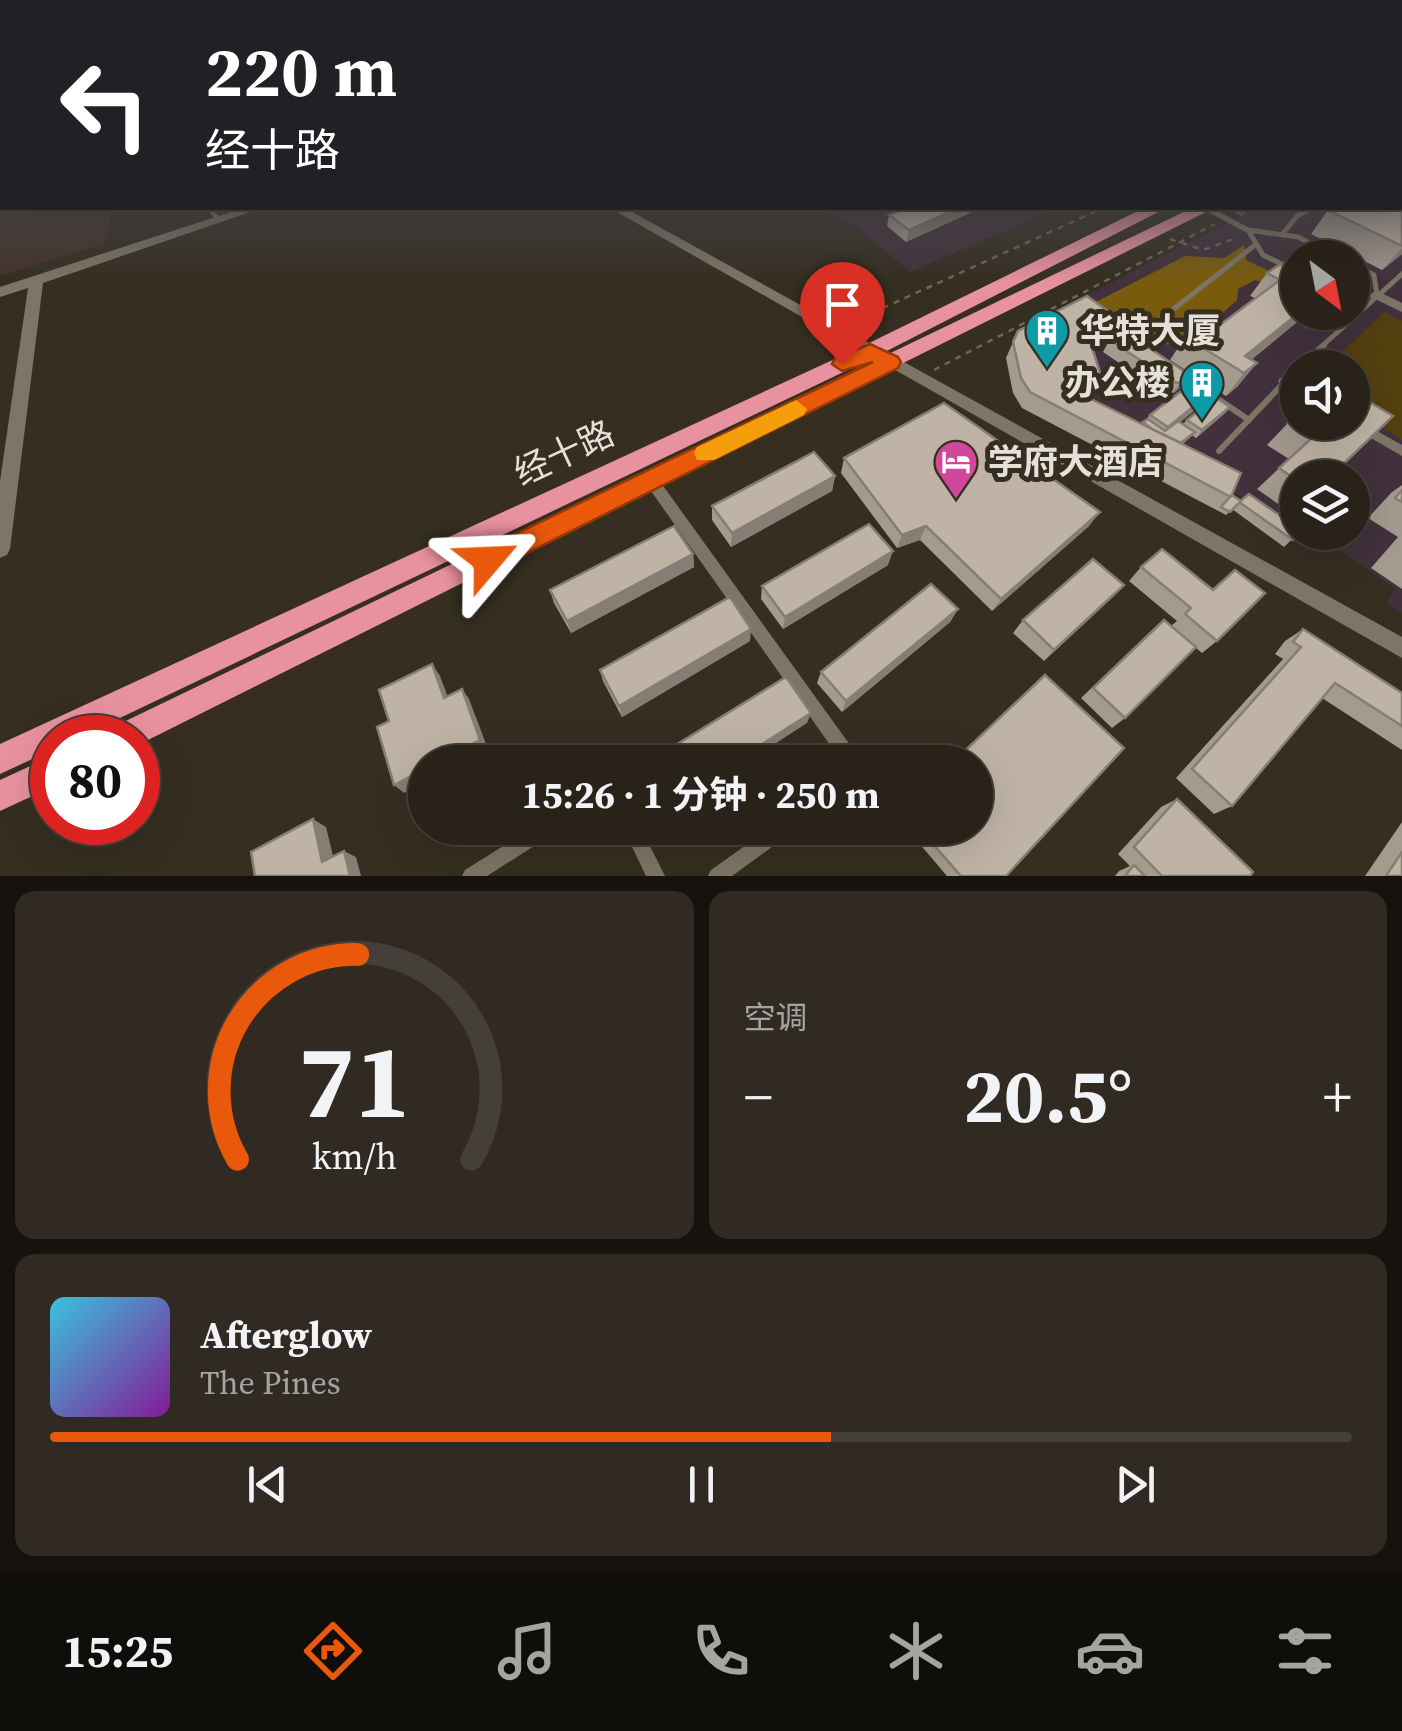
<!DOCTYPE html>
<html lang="zh">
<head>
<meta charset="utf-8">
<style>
  :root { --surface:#282219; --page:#302a22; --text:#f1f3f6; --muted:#a5a4a2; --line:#443f38; --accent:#ea580c }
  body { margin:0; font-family:"Source Serif 4","Noto Sans SC",serif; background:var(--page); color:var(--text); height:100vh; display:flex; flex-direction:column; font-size:38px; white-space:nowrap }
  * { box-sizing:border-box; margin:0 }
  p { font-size:32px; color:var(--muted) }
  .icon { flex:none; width:55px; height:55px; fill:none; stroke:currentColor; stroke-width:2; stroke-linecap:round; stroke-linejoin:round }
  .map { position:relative; height:876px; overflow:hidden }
  .panel { display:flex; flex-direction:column; gap:15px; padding:15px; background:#16130e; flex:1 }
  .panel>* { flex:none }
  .hud { position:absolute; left:0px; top:0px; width:1402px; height:210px; box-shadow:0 10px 40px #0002,0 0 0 2px var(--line); background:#202124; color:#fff; overflow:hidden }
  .needle { width:65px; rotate:148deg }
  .tools { position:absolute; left:1280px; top:240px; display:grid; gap:20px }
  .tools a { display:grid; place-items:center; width:90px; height:90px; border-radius:50%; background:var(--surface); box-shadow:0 10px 40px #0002,0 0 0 2px var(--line); font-size:50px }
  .speed { position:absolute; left:30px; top:715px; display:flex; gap:20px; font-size:50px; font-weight:700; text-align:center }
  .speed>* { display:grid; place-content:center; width:130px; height:130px; border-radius:50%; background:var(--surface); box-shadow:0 10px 40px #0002,0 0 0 2px var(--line); line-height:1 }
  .speed .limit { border:15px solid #d22; background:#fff; color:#111 }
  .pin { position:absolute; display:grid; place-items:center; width:85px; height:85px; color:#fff; margin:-102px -42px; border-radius:50% 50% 50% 0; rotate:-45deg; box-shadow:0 0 10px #0007 }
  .pin .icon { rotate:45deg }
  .me { position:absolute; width:110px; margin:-55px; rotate:64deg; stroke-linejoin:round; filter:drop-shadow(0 0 8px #0008) }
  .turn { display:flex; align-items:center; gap:35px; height:210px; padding:0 40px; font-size:45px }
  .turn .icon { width:130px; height:130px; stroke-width:2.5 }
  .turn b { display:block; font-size:70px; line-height:85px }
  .big { font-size:75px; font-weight:700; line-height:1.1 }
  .panel .card { flex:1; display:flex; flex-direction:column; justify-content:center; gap:15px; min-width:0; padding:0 35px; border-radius:20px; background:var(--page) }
  .panel .dial { align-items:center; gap:0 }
  .dial svg { height:260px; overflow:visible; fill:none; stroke:var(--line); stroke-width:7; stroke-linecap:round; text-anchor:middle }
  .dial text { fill:var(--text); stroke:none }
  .song { display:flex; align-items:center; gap:30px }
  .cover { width:120px; height:120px; border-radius:15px; background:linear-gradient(135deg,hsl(190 70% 55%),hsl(290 70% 35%)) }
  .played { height:10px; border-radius:5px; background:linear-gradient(90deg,var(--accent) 60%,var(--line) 60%) }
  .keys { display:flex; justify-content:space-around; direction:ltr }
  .heat { display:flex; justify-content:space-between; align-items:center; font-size:55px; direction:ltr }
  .panel .tiles { flex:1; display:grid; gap:15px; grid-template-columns:1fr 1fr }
  .card:last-child { grid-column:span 2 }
  .trip { position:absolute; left:408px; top:745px; width:585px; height:100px; border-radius:50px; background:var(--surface); box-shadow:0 10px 40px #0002,0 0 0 2px var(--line); font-weight:700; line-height:100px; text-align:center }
  .menu { display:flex; height:160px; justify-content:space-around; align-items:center; background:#100e0a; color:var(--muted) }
  .menu .icon { width:70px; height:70px }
  .menu .selected { color:var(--accent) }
  .menu b { font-size:45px; color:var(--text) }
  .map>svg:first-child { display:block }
  .commercial { fill:#44322a }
  .education { fill:#42313c; fill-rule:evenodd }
  .green { fill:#543f0f }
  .forest { fill:#795b0e }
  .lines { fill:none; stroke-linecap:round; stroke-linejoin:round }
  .path { stroke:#6c665b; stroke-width:2.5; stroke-dasharray:6 6; stroke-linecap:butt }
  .lane-far1 { stroke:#7d7566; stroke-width:5 }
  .lane { stroke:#7d7566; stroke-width:6 }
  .street { fill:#7d7566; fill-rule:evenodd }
  .secondary { fill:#7d7566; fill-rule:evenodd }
  .highway { fill:#e9929f; fill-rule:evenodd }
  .wall { fill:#a49a8e }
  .shaded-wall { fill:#867d74 }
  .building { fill:#bfb3a5; stroke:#867d74; stroke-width:2.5 }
  .route { fill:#ea580c; stroke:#983908; stroke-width:2.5 }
  .slow { fill:#f59e0b }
  .labels { text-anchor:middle; stroke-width:10; stroke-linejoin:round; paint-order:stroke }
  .poi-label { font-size:35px; font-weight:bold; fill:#e5e1d9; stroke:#352e21; text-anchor:start }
  .street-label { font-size:35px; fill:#e5e1d9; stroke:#352e21 }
</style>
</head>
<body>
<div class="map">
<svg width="1402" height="876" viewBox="0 0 1402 876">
  <rect width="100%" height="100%" fill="#352e21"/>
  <path class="commercial" d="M 0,161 L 2,208 L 112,208 L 106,243 L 0,276 Z"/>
  <g class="education">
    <path d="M 1400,161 L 1402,161 L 1402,613 L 1386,603 L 1395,589 L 1317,533 L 1352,532 L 1352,478 L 1298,478 L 1298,536 L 1227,487 L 1078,412 L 1081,357 L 1114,338 L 1068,305 L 1256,208 L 1400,208 ZM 1298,258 L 1352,258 L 1352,312 L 1298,312 ZM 1298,368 L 1352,368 L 1352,422 L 1298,422 Z"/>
    <path d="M 815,208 L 1056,208 L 911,272 L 850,222 Z"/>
  </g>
  <path class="green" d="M 1384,312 L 1402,321 L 1402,440 L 1353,409 L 1352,368 L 1326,368 Z"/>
  <path class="forest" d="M 1244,245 L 1246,260 L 1297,284 L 1284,290 L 1255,280 L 1238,289 L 1237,300 L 1191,342 L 1162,345 L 1096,302 L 1185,256 L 1224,258 Z"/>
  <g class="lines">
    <g class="path">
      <path d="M 1236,214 L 1248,208"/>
      <path d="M 1240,215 L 1254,208"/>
      <path d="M 1170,239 L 1203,250 L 1236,238"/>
      <path d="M 850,323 L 1103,208"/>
      <path d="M 934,370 L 1215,224"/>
    </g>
    <g class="lane-far1">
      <path d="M 209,208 L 219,220"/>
      <path d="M 1284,232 L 1298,215 L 1313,208"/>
      <path d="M 1352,264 L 1374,275 L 1377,295 L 1352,298"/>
      <path d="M 1298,272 L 1263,255 L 1248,230 L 1298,237 L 1339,258"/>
      <path d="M 1149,347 L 1150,333 L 1157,322 L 1255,245"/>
      <path d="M 1321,347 L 1402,274"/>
    </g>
    <g class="lane">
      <path d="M 1148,353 L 1149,345"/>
      <path d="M 1298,368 L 1324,345"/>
      <path d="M 1184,376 L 1249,420"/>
      <path d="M 1219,451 L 1298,368"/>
    </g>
    <g class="street">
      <path d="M 1201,208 L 1212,208 L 1253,230 L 1248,233 L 1245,232 Z"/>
      <path d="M 1377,291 L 1402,303 L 1402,312 L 1373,298 L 1373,292 Z"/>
      <path d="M 1284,377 L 1298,383 L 1298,393 L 1280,384 L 1278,381 L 1280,378 Z"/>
      <path d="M 1352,417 L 1402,445 L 1402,456 L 1348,425 L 1346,422 L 1352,422 Z"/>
      <path d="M 651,475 L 656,476 L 858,756 L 860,762 L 842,762 L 646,484 L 644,480 L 646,476 Z"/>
      <path d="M 532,828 L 556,828 L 553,834 L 487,876 L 462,876 L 465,870 Z"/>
      <path d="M 623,828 L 641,828 L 665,876 L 646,876 Z"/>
      <path d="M 770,828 L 793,828 L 790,834 L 732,876 L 708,876 L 711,870 Z"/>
    </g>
    <g class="secondary">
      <path d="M 243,208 L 262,208 L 43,283 L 10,549 L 7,555 L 0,558 L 0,481 L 28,288 L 0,297 L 0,287 Z"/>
      <path d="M 610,208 L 625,208 L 1402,637 L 1402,658 Z"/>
    </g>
    <g class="highway">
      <path d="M 1144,208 L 1166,208 L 877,356 L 78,738 L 52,738 L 52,750 L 0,774 L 0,744 L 863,346 Z"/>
      <path d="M 1192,208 L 1214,208 L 138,745 L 138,738 L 106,738 L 111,728 Z"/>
      <path d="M 52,756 L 52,787 L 0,811 L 0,780 Z"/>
    </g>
  </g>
  <g class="wall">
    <path d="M 1402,163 L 1402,254 L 1382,270 L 1311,234 L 1328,210 Z"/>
    <path d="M 906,208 L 975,208 L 974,211 L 906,242 L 887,226 L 889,215 Z"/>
    <path d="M 1280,264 L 1298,312 L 1326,312 L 1320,319 L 1308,329 L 1297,322 L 1251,360 L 1238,386 L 1226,396 L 1170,360 L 1185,337 L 1209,333 L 1255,298 L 1250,296 L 1267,273 Z"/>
    <path d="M 1123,322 L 1116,336 L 1190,375 L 1182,386 L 1171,395 L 1165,394 L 1103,352 L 1109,341 L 1092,350 L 1103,382 L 1093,398 L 1089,398 L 1142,424 L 1150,415 L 1205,402 L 1180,422 L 1183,424 L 1187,420 L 1230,407 L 1224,414 L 1196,438 L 1192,435 L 1183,444 L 1232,495 L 1300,532 L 1284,547 L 1232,509 L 1226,515 L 1022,408 L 1013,393 L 1006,358 L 1018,331 Z"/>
    <path d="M 1323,422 L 1298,478 L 1298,507 L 1291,513 L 1257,489 L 1289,459 L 1267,445 L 1288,423 Z"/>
    <path d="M 844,458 L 1089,526 L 992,611 L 920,540 L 897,548 L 841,473 Z"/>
    <path d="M 835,476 L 832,491 L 731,547 L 712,520 L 712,506 Z"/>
    <path d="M 1402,485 L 1402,589 L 1371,568 L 1398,537 L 1368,518 L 1391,493 Z"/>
    <path d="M 693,554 L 694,567 L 571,633 L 554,603 L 550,590 Z"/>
    <path d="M 888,565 L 783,629 L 761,599 L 762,586 Z"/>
    <path d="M 1141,567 L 1212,589 L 1235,570 L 1217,641 L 1202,653 L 1195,647 L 1125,718 L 1112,728 L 1081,698 L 1150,632 L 1171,626 L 1177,621 L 1129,581 Z"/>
    <path d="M 1124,585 L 1044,661 L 1013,633 L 1023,620 Z"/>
    <path d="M 958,609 L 950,622 L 842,712 L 817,683 L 821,672 Z"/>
    <path d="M 1303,629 L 1402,693 L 1402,750 L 1322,698 L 1232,806 L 1214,814 L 1176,778 L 1283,659 L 1275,654 L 1285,641 Z"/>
    <path d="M 750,641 L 622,717 L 603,681 L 600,670 Z"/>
    <path d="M 1177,799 L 1250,876 L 1115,876 L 1119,871 L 1130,866 L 1118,854 L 1161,807 Z"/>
    <path d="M 1402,822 L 1402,876 L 1365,876 Z"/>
    <path d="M 906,828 L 975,828 L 1006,876 L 947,876 Z"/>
  </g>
  <g class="shaded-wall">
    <path d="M 959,208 L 975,208 L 974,211 L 906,242 L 909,230 Z"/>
    <path d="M 1402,248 L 1402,254 L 1382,270 Z"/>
    <path d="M 1300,312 L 1305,312 L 1297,322 L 1238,370 L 1245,356 Z"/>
    <path d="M 1323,312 L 1326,312 L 1308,329 Z"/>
    <path d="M 1123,322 L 1114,338 L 1081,357 L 1090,341 Z"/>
    <path d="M 1257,363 L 1238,386 L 1226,396 L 1244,373 Z"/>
    <path d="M 1190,375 L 1182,386 L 1171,395 L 1180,383 Z"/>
    <path d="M 1214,390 L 1205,402 L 1159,438 L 1168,427 Z"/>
    <path d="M 1230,407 L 1224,414 L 1196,438 L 1202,430 Z"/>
    <path d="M 835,476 L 832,491 L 731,547 L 732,533 Z"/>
    <path d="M 1100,512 L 1089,526 L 992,611 L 1001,599 Z"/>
    <path d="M 926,526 L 920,540 L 897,548 L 902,535 Z"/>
    <path d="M 893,551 L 888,565 L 783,629 L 785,617 Z"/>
    <path d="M 693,554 L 694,567 L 571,633 L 567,621 Z"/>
    <path d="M 1124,585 L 1112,598 L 1044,661 L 1054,650 Z"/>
    <path d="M 958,609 L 950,622 L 842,712 L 846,701 Z"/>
    <path d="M 751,629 L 750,641 L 622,717 L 619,706 Z"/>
    <path d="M 432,664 L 440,676 L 452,708 L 444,698 Z"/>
    <path d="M 462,689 L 469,699 L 488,749 L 463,762 L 437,762 Z"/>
    <path d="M 811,713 L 807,723 L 747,762 L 734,762 Z"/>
    <path d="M 425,769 L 425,782 L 404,793 L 394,785 Z"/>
    <path d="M 313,819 L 326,827 L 336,868 L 322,862 Z"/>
    <path d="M 344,851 L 356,857 L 361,876 L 350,876 Z"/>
  </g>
  <g class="building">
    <path d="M 1400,162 L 1402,163 L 1402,246 L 1328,210 L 1333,208 L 1400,208 Z"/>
    <path d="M 906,208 L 959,208 L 909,230 L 889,215 Z"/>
    <path d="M 1280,264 L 1298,273 L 1298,312 L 1300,312 L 1245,356 L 1257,363 L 1244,373 L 1185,337 L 1199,327 L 1209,333 L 1280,280 L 1267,273 Z"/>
    <path d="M 1087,296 L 1123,322 L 1090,341 L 1103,382 L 1095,382 L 1087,397 L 1241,473 L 1231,497 L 1030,392 L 1021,378 L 1013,342 L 1018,331 Z"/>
    <path d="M 1123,331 L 1190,375 L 1180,383 L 1173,382 L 1110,340 Z"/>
    <path d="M 1197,379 L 1214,390 L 1168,427 L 1150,415 Z"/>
    <path d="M 1356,394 L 1393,416 L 1329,478 L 1298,478 L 1298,481 L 1279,468 L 1312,438 L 1288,423 L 1298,415 L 1298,422 L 1352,422 L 1352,398 Z"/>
    <path d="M 1215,397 L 1230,407 L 1202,430 L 1187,420 Z"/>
    <path d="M 944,403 L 1100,512 L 1001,599 L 926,526 L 902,535 L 844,458 Z"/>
    <path d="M 1148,419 L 1165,431 L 1178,421 L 1195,432 L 1181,443 L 1152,429 L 1143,422 Z"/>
    <path d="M 814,452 L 835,476 L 732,533 L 712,506 Z"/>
    <path d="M 1402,490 L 1402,502 L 1395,498 Z"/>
    <path d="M 1249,494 L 1298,528 L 1298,532 L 1300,532 L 1293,540 L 1239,502 Z"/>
    <path d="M 1232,495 L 1241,501 L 1230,512 L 1221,507 Z"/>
    <path d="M 869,524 L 893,551 L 785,617 L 762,586 Z"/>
    <path d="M 674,526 L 693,554 L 567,621 L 550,590 Z"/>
    <path d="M 1162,549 L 1213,590 L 1235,570 L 1265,593 L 1217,641 L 1185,614 L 1191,608 L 1141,567 Z"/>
    <path d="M 1093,559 L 1124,585 L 1054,650 L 1023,620 Z"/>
    <path d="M 931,584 L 958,609 L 846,701 L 821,672 Z"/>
    <path d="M 730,597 L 751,629 L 619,706 L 600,670 Z"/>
    <path d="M 1164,620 L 1196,647 L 1125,718 L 1093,688 Z"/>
    <path d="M 1303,629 L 1402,693 L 1402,726 L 1335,683 L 1232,806 L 1192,769 L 1301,647 L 1293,642 Z"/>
    <path d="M 432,664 L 444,698 L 462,689 L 480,740 L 437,762 L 425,762 L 425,769 L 394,785 L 377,727 L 389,721 L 379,690 Z"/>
    <path d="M 1045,675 L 1124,748 L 1006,876 L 961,876 L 919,828 L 975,828 L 975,762 L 953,762 Z"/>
    <path d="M 786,677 L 811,713 L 734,762 L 651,762 L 650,761 Z"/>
    <path d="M 1177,799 L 1253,872 L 1250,876 L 1162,876 L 1134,847 Z"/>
    <path d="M 313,819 L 322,862 L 344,851 L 350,876 L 255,876 L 251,852 Z"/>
    <path d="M 1402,852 L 1402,876 L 1386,876 Z"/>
    <path d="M 1134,865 L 1145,876 L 1125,876 Z"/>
  </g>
  <linearGradient id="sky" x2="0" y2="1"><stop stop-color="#1d1912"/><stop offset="0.57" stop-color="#4b4c4e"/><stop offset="1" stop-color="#4b4c4e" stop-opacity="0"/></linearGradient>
  <rect width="1402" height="284" fill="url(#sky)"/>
  <path class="route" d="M 870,344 L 898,357 L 901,362 L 898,368 L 497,568 L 488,571 L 478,568 L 475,560 L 478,552 L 873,362 L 842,371 L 832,364 L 835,358 Z"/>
  <path class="slow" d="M 796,400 L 807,409 L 804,415 L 714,460 L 697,460 L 694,453 L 697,447 Z"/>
  <defs>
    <symbol id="building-pin" viewBox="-11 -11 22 30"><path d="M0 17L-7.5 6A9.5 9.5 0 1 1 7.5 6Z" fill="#0f9aa8" stroke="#352e21"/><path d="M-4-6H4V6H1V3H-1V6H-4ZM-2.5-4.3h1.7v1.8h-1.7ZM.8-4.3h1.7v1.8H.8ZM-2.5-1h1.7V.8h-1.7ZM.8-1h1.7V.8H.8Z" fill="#fff"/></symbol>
    <symbol id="hotel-pin" viewBox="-11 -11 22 30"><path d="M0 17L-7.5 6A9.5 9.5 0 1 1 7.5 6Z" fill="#d1479c" stroke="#352e21"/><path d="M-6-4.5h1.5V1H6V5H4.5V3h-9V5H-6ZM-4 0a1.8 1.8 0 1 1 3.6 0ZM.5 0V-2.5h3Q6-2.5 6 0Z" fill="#fff"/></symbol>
  </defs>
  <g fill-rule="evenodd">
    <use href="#building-pin" x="1022" y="306" width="50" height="68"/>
    <use href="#building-pin" x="1177" y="358" width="50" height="68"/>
    <use href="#hotel-pin" x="931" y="437" width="50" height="68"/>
  </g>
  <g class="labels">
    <g class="poi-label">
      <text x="1080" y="343">华特大厦</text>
      <text x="1170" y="395" text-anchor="end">办公楼</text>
      <text x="988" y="474">学府大酒店</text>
    </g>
    <g class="street-label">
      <text transform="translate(564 453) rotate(-25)" y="12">经十路</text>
    </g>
  </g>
</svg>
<div class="tools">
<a><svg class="needle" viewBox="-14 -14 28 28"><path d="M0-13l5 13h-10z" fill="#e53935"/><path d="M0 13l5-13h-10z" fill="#a5a4a2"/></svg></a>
<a><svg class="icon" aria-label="sound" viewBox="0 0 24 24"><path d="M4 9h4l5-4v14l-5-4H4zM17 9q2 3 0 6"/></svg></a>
<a><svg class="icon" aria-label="layers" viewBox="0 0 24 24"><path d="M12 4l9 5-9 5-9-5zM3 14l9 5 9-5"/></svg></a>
</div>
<div class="speed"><div class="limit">80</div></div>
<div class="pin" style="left:842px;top:364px;background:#d93025"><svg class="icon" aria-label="arrive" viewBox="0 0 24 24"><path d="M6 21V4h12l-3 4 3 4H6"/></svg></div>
<svg class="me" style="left:488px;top:560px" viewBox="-20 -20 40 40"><path d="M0-17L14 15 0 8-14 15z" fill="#ea580c" stroke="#fff" stroke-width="4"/></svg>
<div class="trip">15:26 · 1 分钟 · 250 m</div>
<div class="hud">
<div class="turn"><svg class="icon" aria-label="left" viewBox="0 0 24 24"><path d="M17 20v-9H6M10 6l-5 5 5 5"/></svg><div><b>220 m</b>经十路</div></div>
</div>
</div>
<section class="panel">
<div class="tiles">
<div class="card dial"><svg viewBox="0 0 100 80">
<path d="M14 69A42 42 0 1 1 86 69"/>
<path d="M14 69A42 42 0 0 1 51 6" stroke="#ea580c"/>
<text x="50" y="56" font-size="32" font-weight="700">71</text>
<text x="50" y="72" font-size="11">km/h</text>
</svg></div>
<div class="card"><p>空调</p>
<div class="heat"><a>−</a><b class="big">20.5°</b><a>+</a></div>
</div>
<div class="card">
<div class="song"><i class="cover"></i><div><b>Afterglow</b><p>The Pines</p></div></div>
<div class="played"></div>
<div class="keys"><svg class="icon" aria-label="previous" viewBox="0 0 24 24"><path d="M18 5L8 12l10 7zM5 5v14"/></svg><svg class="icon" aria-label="pause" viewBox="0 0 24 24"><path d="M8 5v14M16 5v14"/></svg><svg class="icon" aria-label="next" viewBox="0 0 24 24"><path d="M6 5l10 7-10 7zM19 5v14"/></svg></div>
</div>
</div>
</section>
<nav class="menu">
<b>15:25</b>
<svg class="icon selected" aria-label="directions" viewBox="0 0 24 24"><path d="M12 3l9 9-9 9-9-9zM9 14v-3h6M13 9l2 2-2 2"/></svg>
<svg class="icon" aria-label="music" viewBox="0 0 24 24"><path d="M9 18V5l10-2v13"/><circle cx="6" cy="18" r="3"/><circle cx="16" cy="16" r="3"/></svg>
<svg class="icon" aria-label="phone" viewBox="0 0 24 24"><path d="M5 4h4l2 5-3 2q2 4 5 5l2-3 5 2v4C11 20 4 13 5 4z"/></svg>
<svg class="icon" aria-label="climate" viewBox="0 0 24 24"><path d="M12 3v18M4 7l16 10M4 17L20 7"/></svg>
<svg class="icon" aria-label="car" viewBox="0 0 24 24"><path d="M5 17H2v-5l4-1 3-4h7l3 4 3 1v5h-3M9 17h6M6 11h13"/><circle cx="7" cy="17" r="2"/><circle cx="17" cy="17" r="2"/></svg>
<svg class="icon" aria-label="filters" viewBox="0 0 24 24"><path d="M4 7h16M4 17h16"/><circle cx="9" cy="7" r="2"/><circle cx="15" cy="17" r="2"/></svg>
</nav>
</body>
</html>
